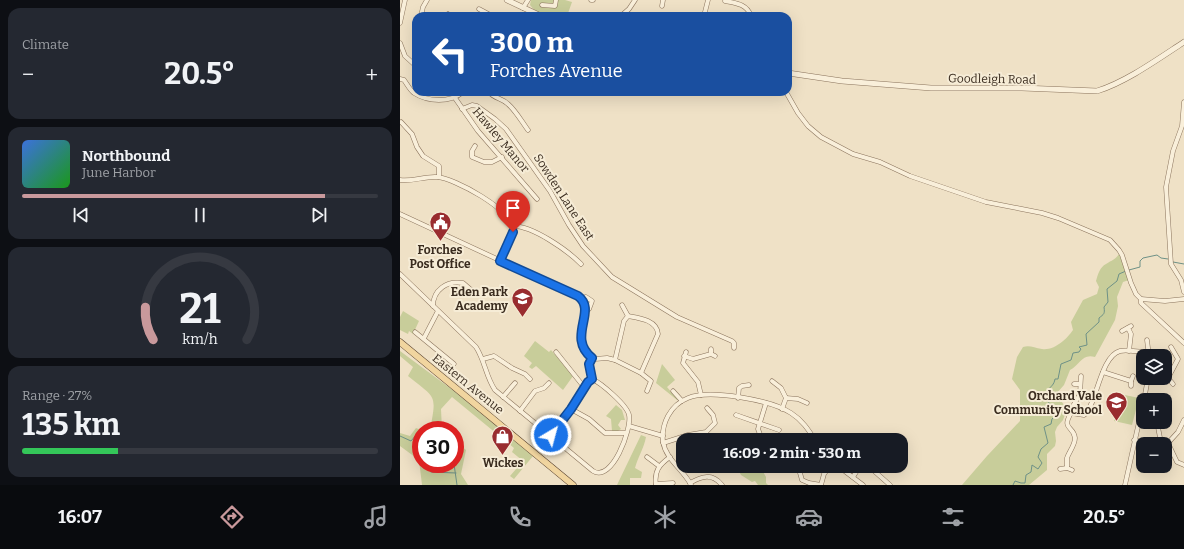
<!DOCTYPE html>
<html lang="en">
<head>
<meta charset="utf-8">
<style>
  :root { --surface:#171b24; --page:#242831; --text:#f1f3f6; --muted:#9ea1a6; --line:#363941; --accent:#c9999c }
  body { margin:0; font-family:Bitter,serif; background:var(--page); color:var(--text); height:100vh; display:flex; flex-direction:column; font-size:15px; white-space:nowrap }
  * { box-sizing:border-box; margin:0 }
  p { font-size:13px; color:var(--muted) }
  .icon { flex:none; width:22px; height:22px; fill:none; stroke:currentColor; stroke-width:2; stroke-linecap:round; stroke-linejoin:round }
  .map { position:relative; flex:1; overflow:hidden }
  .sheet { display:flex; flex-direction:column; gap:8px; padding:8px; background:#0d0f14; width:400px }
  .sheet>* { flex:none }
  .hud { position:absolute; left:12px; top:12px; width:380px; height:84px; border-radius:12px; box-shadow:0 4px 16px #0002; background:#1a4fa0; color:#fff; overflow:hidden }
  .tools { position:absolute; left:736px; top:349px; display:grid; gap:8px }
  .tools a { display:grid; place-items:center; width:36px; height:36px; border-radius:8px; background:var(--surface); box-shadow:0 4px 16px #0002; font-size:20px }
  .speed { position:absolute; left:12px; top:421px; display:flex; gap:8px; font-size:20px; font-weight:700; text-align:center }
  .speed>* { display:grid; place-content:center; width:52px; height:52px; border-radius:50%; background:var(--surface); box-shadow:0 4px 16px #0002; line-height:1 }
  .speed .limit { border:6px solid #d22; background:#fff; color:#111 }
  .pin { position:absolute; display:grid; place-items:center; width:34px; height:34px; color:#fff; margin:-41px -17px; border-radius:50% 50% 50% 0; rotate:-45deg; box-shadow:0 0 4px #0007 }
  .pin .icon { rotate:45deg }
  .me { position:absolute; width:44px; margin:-22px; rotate:37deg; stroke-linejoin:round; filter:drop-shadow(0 0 3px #0008) }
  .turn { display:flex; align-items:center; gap:14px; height:84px; padding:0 12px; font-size:18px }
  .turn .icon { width:52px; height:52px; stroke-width:2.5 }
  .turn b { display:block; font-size:28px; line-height:34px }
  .big { font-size:30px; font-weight:700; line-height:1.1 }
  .sheet .widget { flex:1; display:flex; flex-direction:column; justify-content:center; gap:6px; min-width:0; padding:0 14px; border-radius:12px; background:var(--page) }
  .sheet .dial { align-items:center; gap:0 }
  .dial svg { height:104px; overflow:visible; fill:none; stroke:var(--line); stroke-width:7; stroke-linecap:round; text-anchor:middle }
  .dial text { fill:var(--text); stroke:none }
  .song { display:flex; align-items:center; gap:12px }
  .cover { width:48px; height:48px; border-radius:6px; background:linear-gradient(135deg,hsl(220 70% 55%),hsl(120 70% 35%)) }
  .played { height:4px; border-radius:2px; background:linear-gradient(90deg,var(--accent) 85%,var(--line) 85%) }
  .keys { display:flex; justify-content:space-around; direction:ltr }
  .heat { display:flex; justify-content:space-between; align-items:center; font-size:22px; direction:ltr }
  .charge { height:6px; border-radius:3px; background:linear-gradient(90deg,#34c759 27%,var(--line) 0) }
  .trip { position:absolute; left:276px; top:433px; width:232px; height:40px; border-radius:12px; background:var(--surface); box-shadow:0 4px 16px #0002; font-weight:700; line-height:40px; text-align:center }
  .menu { display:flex; height:64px; justify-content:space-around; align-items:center; background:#090b0e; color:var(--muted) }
  .menu .icon { width:28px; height:28px }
  .menu .active { color:var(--accent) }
  .menu b { font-size:18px; color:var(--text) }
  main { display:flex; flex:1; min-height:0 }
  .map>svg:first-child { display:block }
  .green { fill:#c8cd9a }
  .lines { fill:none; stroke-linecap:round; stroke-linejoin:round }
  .stream { stroke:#6e9187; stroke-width:1 }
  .minor-casing { stroke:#8a735c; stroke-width:5 }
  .tertiary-casing { stroke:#8a735c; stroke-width:6 }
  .primary-casing { stroke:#584230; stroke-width:7 }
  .minor { stroke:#f9efda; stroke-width:4 }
  .tertiary { stroke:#f9efda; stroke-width:5 }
  .primary { stroke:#f1d59f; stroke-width:6 }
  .route-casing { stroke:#114b97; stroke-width:10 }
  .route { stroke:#1a73e8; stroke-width:7 }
  .labels { text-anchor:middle; stroke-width:4; stroke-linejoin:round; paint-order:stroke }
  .street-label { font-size:12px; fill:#3a2c1f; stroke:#f6ecd6 }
  .poi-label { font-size:12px; font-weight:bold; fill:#3a2c1f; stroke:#f6ecd6 }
</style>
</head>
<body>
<main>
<section class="sheet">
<div class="widget"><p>Climate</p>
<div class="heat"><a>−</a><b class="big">20.5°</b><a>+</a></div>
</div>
<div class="widget">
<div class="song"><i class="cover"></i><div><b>Northbound</b><p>June Harbor</p></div></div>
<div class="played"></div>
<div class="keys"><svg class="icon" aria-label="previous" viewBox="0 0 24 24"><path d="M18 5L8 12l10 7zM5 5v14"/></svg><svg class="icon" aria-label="pause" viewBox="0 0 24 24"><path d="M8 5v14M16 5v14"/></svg><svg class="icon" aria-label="next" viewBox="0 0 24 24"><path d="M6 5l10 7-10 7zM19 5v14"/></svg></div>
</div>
<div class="widget dial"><svg viewBox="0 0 100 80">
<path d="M14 69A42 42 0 1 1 86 69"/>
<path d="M14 69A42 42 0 0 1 8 44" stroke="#c9999c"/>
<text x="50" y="56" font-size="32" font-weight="700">21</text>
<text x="50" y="72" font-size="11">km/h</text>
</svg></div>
<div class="widget"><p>Range · 27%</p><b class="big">135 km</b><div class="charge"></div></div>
</section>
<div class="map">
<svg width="784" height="485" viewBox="0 0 784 485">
  <rect width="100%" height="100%" fill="#efe1c6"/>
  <g class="green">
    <path d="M 131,0 L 165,0 L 172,2 L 167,16 C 155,16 138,17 130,5 Z"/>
    <path d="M 719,254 L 729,280 L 723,282 L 717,297 L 718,306 L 715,320 L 695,357 C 682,353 680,365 670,370 L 664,385 L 656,394 L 667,409 L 663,420 L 657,427 L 655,432 L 656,441 L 655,446 L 647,454 L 647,470 L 629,485 L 562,485 L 587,456 L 620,421 L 620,390 L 612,379 L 617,357 L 623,347 C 630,345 634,348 642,349 C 654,351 667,339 673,330 L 671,322 L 683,300 L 697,294 L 699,287 L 696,281 C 698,274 700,267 706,264 C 712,260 715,260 719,254 Z"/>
    <path d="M 3,311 L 19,321 L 13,334 L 9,331 L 8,334 L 0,330 L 0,317 Z"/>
    <path d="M 135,341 L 149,352 L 151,350 L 173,376 L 163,390 L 136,366 L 132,369 L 129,367 L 132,363 L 124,356 Z"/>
    <path d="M 0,351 L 54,391 L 133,456 L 114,479 L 110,476 L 123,461 L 112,452 L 114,448 L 52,397 L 41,409 L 42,430 L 30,430 C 37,393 36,399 8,376 L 13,367 L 0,356 Z"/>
    <path d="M 262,364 L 275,380 L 267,387 L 278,400 L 277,400 L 256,383 Z"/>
    <path d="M 720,394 L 739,398 L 732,425 L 714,421 Z"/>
    <path d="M 216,405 L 222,410 L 225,420 L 221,420 L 218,425 L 221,429 L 218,431 L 212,431 L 211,419 L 206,416 Z"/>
    <path d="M 16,428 L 21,430 L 21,464 L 55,464 L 55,441 L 66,450 L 61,474 L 68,485 L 22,485 L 19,460 L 0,446 L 0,433 L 10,436 Z"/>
    <path d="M 241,435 L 246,437 C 244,448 238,457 235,468 L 242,472 L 241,478 L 230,478 L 230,485 L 217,485 Z"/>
    <path d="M 336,466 L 360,466 L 366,477 L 366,483 L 368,485 L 358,485 L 355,481 L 352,482 L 341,475 Z"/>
  </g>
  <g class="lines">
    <g class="stream">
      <path d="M 773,262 L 784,264"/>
      <path d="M 729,270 L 740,267 L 740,261 L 743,258 L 757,255 L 761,258 L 768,259"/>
      <path d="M 0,436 L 11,441 L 17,434 L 21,436"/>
      <path d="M 54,464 L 57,485"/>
      <path d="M 31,472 L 56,473"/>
      <path d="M 613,485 L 615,481 L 621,483 L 625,483 L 626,475 L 631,472 L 632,465 L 638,469 L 642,463 L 638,457 L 641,449 L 648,443 L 644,427 L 651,424 L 652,419 L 658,413 C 654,406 641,400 648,390 C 651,386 654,385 655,379 L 658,379 L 661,364 L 671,360 L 673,353 L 679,352 L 681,349 L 679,347 L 687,345 L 686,334 L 699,322 L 699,318 C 704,314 705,314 704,307 L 708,302 L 707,289 L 717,281 L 719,274 L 726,271"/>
    </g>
    <defs>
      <g id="minor">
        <path d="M 191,0 L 193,0"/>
        <path d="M 325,1 C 336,3 347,4 351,16"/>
        <path d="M 142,5 L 155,6 L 156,0"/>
        <path d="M 262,6 L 263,0"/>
        <path d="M 123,8 L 128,0"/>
        <path d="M 79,9 L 92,16"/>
        <path d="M 21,16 L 23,7 L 27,0"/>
        <path d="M 46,16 L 48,14"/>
        <path d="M 221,16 L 229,9 L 235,0"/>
        <path d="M 304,16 L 308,0"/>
        <path d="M 0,23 L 5,0"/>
        <path d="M 0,43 L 5,56 L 16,66"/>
        <path d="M 0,79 L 4,80 C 7,84 10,90 14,93 C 28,102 50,103 63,92"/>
        <path d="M 89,92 C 95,99 102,98 108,104 C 116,111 122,122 128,130"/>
        <path d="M 386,92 L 398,113 L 408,126 L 421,137 L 453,154 L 480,162 L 510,176 L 586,202 L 642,213 L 658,218 L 710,240 L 719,250 L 722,255 L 731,283 L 736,294 L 741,299 L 741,303 L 784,343"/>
        <path d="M 55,98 L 78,131 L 137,199"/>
        <path d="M 784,102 L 782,126 L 773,151 L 766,187 L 771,264 L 781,280 L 784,292"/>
        <path d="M 62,109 L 72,105 L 77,106 L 95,119 L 106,129 L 150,191 L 169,225 L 183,246 L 212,277 L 277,317 L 332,341 L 334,343 L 334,348"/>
        <path d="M 1,122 L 12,134 L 17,147 L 23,156 L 39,166 L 39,177"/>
        <path d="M 75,146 L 72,151 L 72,157 L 84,162 L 92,162 L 102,157"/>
        <path d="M 0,180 C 13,182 24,176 37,177 C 54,178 113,210 113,229 C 113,239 104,252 100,261"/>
        <path d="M 0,214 L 181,298"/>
        <path d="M 113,226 C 133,226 167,250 181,264"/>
        <path d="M 0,274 L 76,347 C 85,361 86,377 95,390 L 193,471 C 212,483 232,429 229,415 C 227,405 201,383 192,379"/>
        <path d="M 181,298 L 185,315 L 181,326 L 181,338 L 188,354 L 195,359 L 207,358 L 215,360 L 241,373 L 251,381 L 247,391"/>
        <path d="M 181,298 L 186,297 L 192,301 L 189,309 L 185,310"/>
        <path d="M 741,299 L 765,301 L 784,299"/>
        <path d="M 222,305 L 228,316"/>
        <path d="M 33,306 C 33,290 47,280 63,283 L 77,295"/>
        <path d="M 728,328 L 731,334 L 729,351"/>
        <path d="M 722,331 L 731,326"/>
        <path d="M 15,332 L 54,364"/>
        <path d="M 24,338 L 38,311"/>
        <path d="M 747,340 L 749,356"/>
        <path d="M 311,349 L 311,354 L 315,356"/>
        <path d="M 156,352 L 184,387"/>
        <path d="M 286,352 L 283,363 L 298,382 L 301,395"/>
        <path d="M 284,356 L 293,359 L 311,354"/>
        <path d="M 83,359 L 94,356 L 112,368 L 125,374 L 130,379"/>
        <path d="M 215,360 L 224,321 L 228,316 C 239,318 257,320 258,334 L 241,373"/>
        <path d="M 703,372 L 731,381"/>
        <path d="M 751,378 L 761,380 L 768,378 L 778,359 L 771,347"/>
        <path d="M 768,378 L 773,384"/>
        <path d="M 192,379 L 189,364 L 192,358"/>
        <path d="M 372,381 L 381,388 L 386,398 L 382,409"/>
        <path d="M 674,384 L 680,384"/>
        <path d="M 731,386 L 731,381 L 733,376"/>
        <path d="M 273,391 L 282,401"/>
        <path d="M 103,397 L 115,383"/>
        <path d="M 338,398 L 339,388 L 342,386 L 349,385"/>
        <path d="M 386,398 L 398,399 L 407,403"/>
        <path d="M 744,400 L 748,378"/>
        <path d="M 366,403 L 358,429 L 361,437 L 369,440"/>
        <path d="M 171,409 L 189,419 L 205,433 L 226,433"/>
        <path d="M 120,411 L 135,391 L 144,388 L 149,383"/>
        <path d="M 671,413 L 673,406 L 680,394 L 681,376"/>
        <path d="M 336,415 L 379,430"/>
        <path d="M 757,422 L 761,443"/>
        <path d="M 229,426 L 263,436"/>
        <path d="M 151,435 L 171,409 L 188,382 L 192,379"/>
        <path d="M 337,437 L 346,440"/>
        <path d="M 392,440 L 394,436"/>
        <path d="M 734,440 L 752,444 L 768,443 L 778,432 L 784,420"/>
        <path d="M 263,443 L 288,435 L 306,432 L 315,423 L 313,415 L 307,408"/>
        <path d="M 768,443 L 777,462 L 784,465"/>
        <path d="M 247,457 L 259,466"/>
        <path d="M 401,466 L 400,473 L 402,480 L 409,483 L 421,485"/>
        <path d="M 438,466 L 463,485"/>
        <path d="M 667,468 C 667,465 667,461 667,458 C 669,452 675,445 675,438 C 674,426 661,430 671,413 L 684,415 C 696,408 700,356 720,351 C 729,349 740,353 749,352"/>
        <path d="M 660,469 L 667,468 L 672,470"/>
        <path d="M 473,470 L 490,485"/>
        <path d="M 453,477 L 460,466"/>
        <path d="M 290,483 C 302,476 312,473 322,485"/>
        <path d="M 256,484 L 273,483"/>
        <path d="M 256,485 C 254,471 259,465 270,457"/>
        <path d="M 291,485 C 284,470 266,460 263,442 C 261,424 270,405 288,398 C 310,389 371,400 391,413 C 402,420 408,429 415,440"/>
        <path d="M 421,485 L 424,474 L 430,466"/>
        <path d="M 725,485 L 743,404"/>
      </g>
      <g id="tertiary">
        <path d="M 107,0 L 141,16"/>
        <path d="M 388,73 L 442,81 L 531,88 L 622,88 L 697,91 C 726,82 758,59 784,42"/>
      </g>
      <path id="primary" d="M 0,342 L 173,485"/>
    </defs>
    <use href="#minor" class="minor-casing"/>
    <use href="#tertiary" class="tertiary-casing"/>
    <use href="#primary" class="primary-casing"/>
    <use href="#minor" class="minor"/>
    <use href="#tertiary" class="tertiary"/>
    <use href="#primary" class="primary"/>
  </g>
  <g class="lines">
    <defs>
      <path id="route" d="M 113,232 L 100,261 L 178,296 C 198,311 166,337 192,358 L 189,364 L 192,379 L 188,382 L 171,409 L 151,435"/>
    </defs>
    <use href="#route" class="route-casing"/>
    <use href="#route" class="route"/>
  </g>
  <defs>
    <symbol id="civic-pin" viewBox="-11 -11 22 30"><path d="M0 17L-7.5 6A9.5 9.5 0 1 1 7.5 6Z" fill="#992c2f" stroke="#f6ecd6"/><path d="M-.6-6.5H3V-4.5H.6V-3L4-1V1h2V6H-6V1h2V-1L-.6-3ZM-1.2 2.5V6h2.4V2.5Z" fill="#fff"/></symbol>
    <symbol id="school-pin" viewBox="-11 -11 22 30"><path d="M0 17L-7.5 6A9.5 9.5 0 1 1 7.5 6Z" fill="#992c2f" stroke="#f6ecd6"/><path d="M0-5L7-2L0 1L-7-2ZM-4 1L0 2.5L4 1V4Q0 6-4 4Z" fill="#fff"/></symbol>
    <symbol id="shop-pin" viewBox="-11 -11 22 30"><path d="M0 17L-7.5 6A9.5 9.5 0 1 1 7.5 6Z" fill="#992c2f" stroke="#f6ecd6"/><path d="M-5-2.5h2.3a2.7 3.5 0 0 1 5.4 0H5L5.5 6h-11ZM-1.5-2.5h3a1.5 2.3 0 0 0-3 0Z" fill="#fff"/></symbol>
  </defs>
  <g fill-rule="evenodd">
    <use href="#civic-pin" x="28" y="210" width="25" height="34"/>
    <use href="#school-pin" x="110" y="286" width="25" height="34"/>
    <use href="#school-pin" x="704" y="390" width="25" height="34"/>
    <use href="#shop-pin" x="90" y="424" width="25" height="34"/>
  </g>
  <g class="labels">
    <g class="street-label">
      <text transform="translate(592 79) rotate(1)" y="4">Goodleigh Road</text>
      <text transform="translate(101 140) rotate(50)" y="4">Hawley Manor</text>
      <text transform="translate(164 197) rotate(57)" y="4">Sowden Lane East</text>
      <text transform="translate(68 384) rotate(39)" y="4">Eastern Avenue</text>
    </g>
    <g class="poi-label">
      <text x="40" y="254">Forches<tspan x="40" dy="14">Post Office</tspan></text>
      <text x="108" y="296" text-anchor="end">Eden Park<tspan x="108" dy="14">Academy</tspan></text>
      <text x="702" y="400" text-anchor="end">Orchard Vale<tspan x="702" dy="14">Community School</tspan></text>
      <text x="103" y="467">Wickes</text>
    </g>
  </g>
</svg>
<div class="tools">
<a><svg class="icon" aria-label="layers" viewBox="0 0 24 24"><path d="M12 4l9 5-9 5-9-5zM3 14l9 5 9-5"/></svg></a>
<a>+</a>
<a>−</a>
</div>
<div class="speed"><div class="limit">30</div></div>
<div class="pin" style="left:113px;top:232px;background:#d93025"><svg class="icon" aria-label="arrive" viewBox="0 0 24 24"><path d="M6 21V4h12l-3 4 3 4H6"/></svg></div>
<svg class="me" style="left:151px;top:435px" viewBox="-20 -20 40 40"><circle r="17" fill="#1a73e8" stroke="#fff" stroke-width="3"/><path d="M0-11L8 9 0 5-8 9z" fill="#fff"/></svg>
<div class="trip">16:09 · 2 min · 530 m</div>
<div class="hud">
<div class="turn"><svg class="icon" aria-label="left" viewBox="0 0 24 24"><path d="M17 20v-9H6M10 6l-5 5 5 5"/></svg><div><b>300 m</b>Forches Avenue</div></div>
</div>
</div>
</main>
<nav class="menu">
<b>16:07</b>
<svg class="icon active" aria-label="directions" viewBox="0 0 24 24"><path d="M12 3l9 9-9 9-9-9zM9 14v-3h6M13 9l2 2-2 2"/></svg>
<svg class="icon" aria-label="music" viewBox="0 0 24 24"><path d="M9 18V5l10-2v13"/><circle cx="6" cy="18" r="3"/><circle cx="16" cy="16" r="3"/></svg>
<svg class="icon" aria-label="phone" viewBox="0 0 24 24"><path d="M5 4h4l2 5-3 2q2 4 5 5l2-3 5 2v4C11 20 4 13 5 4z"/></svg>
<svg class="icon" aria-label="climate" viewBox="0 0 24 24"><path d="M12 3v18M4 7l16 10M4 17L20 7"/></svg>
<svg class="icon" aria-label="car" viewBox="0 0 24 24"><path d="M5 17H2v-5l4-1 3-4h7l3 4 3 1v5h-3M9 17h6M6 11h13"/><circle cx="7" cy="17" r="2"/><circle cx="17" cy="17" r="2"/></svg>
<svg class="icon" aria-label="filters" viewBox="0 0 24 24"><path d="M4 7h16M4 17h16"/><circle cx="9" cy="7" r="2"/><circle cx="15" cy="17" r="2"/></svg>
<b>20.5°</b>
</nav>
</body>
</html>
